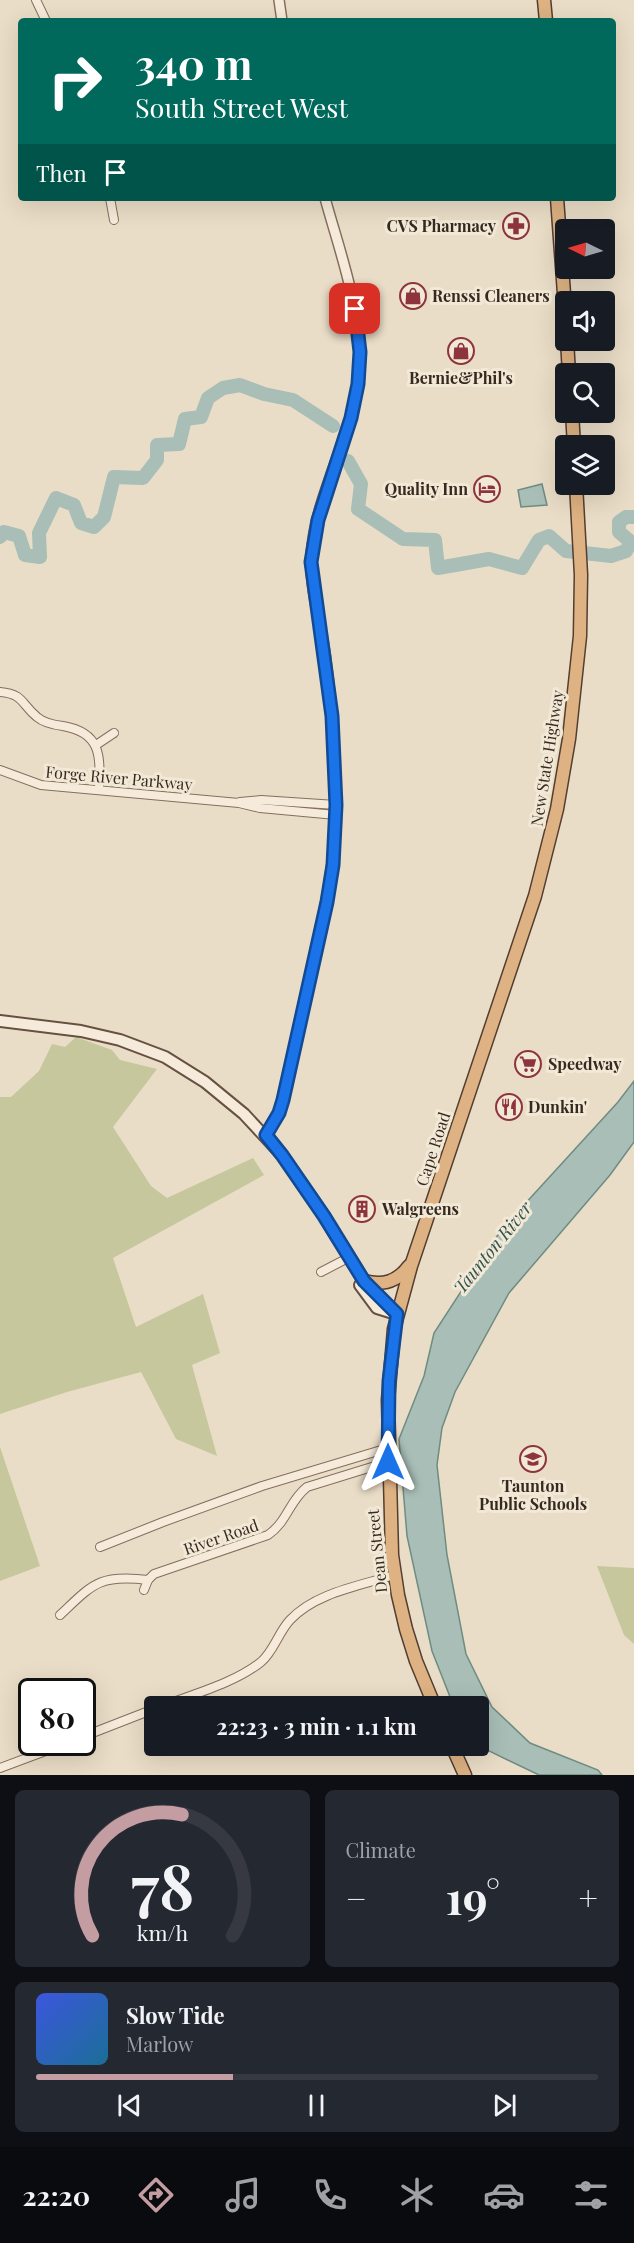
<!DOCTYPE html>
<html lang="en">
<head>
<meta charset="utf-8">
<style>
  :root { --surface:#171b24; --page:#242831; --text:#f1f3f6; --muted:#9ea1a6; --line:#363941; --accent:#c49da2 }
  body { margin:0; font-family:"Playfair Display",serif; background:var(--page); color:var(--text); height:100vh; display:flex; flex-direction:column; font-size:22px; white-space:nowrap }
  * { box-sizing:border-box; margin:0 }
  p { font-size:20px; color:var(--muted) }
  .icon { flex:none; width:33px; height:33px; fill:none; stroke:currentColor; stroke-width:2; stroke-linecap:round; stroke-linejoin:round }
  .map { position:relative; height:1775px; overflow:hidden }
  .drawer { display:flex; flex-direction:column; gap:15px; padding:15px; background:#0d0f14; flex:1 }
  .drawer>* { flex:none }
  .banner { position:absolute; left:18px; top:18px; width:598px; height:183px; border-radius:6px; box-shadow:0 6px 24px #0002; background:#00695c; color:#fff; overflow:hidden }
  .needle { width:39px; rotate:275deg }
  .controls { position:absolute; left:555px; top:219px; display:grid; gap:12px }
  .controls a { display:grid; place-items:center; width:60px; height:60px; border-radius:6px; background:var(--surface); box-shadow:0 6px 24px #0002; font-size:30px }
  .speed { position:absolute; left:18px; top:1678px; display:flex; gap:12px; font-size:30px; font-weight:700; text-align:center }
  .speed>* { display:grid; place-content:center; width:78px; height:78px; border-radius:50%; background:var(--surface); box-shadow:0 6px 24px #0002; line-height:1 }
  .speed .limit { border:3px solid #111; border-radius:9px; background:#fff; color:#111 }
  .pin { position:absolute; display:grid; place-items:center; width:51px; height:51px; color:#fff; margin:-26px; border-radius:12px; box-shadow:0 3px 9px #0006 }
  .me { position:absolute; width:66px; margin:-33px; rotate:0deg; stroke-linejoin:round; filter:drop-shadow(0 0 4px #0008) }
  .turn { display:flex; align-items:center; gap:21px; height:126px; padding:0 18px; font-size:27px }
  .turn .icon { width:78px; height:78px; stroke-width:2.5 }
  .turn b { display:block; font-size:42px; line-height:51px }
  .then { display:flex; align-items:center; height:57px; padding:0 18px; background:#0003; gap:12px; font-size:22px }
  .big { font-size:45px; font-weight:700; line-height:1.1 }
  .drawer .card { flex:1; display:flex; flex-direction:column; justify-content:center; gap:9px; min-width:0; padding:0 21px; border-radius:9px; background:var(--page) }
  .drawer .dial { align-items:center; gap:0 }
  .dial svg { height:156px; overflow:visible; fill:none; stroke:var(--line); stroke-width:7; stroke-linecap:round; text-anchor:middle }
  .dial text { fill:var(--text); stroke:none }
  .song { display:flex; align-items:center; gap:18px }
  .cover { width:72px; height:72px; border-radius:9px; background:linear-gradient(135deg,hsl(230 70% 55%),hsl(200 70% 35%)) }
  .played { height:6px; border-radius:3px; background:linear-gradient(90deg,var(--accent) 35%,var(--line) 35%) }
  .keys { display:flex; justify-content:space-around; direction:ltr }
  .heat { display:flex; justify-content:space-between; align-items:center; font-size:33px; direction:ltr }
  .drawer .tiles { flex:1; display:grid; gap:15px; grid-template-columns:1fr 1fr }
  .card:last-child { grid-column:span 2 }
  .trip { position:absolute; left:144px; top:1696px; width:345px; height:60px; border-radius:6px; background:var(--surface); box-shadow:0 6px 24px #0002; font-weight:700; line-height:60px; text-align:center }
  .menu { display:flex; height:96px; justify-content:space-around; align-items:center; background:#090b0e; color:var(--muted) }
  .menu .icon { width:42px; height:42px }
  .menu .current { color:var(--accent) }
  .menu b { font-size:27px; color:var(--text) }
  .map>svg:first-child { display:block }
  .green { fill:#c6c79c }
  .water { fill:#a8beb6; stroke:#6f8c82; stroke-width:1.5 }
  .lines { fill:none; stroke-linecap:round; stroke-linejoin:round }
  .river { stroke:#a8beb6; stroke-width:14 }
  .minor-casing { stroke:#846f5e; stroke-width:10 }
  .tertiary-casing { stroke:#846f5e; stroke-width:12 }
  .secondary-casing { stroke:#665141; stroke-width:14 }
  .trunk-casing { stroke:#533e32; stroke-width:15 }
  .minor { stroke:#f6ebda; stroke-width:8 }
  .tertiary { stroke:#f6ebda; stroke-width:9 }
  .secondary { stroke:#f6ebda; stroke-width:10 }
  .trunk { stroke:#deb282; stroke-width:12 }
  .route-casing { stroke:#114b97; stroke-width:15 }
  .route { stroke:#1a73e8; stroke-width:10 }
  .labels { text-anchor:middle; stroke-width:6; stroke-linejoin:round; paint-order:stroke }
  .poi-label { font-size:16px; font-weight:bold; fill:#362920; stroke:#f2e8d6; text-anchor:start }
  .street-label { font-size:16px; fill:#362920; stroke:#f2e8d6 }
  .water-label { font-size:18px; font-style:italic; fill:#31544f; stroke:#f2e8d6 }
</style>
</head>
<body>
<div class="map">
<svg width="634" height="1775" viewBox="0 0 634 1775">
  <rect width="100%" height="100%" fill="#eaddc7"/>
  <g class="green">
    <path d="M 76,1037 L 112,1050 L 120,1060 L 157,1069 L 113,1127 L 151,1186 L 167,1198 L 253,1158 L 264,1175 L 113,1258 L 136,1327 L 203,1294 L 220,1353 L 192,1365 L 217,1456 L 176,1439 L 141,1372 L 67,1392 L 0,1414 L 0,1097 L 11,1097 L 39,1071 L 52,1044 L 65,1047 Z"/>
    <path d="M 0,1447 L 40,1566 L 0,1581 Z"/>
    <path d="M 597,1566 L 634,1568 L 634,1644 L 624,1635 Z"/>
  </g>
  <g class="water">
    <path d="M 542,484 L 547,505 L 521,507 L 518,490 Z"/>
    <path d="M 634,1081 L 634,1142 L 610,1175 L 509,1293 L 455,1392 L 442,1428 L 437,1465 L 447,1555 L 466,1654 L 492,1707 L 530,1743 L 598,1770 L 602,1775 L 539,1775 L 489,1751 L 479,1740 L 478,1707 L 454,1707 L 432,1651 L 407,1536 L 399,1439 L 424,1376 L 434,1333 L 501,1230 L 618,1102 Z"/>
  </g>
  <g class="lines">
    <g class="river">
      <path d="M 348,461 L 361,484 L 358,509 L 403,539 L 435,540 L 438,568 L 489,559 L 522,568 L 539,540 L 549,536 L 566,551 L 611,556 L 626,551 L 631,542 L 619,532 L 619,522 L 626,517 L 634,517"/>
      <path d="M 0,537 L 4,532 L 19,536 L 25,555 L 40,557 L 39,533 L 56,498 L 74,505 L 81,523 L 94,527 L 104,517 L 114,477 L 143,478 L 157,460 L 157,445 L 179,444 L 185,419 L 201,417 L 208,398 L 223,388 L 240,385 L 264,394 L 293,400 L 333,426"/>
    </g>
    <defs>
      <g id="minor">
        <path d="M 36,0 L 46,21"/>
        <path d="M 110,198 L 114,220"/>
        <path d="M 0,692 C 24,694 21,704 37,717 C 44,723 54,725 63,726 C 103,733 100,758 99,790"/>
        <path d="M 96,745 L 114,733"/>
        <path d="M 0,770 L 41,785 L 239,803 L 260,808 L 336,815"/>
        <path d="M 240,802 L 261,800 L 336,805"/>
        <path d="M 321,1272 L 346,1259"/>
        <path d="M 100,1547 L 163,1522 L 262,1486 L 388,1448"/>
        <path d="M 144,1590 L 148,1580 L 154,1574 L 268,1535 C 288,1521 289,1501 307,1487 L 388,1462"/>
        <path d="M 60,1615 C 93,1584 99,1574 148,1580"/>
        <path d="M 160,1707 C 193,1694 233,1684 261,1662 C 274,1651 278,1633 290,1620 C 315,1593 359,1586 394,1575"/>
        <path d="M 82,1737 L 154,1709"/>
        <path d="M 0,1768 L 67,1743"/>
      </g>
      <g id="tertiary">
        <path d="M 279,0 L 282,21"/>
        <path d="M 266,1135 L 279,1114 L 283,1100 C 293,1054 304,1007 314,960 C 325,909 336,859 336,805 C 335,754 332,703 325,653 C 320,621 310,589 311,557 C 314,503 343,453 355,401 C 371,333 343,264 325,198"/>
      </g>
      <g id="secondary">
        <path d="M 0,1021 L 81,1031 L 120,1040 L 165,1057 L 205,1082 L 244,1114 L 282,1155 L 324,1216 L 364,1281 L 397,1314"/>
        <path d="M 360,1285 L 377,1308 L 393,1313"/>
      </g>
      <g id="trunk">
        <path d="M 544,0 L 546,21"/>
        <path d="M 557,198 L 566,321"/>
        <path d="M 567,340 L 569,374"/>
        <path d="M 572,412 L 574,446"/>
        <path d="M 364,1281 C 383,1286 397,1282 409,1266"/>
        <path d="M 435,1707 L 416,1661 L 406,1629 L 398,1595 L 392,1555 L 388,1400 L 394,1329 L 411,1266 L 535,896 L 557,809 L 569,739 L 580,636 L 581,575 L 576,484"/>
        <path d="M 452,1746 L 465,1775"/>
      </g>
    </defs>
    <use href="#minor" class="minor-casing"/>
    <use href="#tertiary" class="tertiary-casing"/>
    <use href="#secondary" class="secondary-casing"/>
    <use href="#trunk" class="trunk-casing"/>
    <use href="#minor" class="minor"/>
    <use href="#tertiary" class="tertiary"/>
    <use href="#secondary" class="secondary"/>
    <use href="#trunk" class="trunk"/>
  </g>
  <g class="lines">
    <defs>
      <path id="route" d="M 355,309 L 360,352 L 358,384 L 351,418 L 318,520 L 311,562 L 332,716 L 336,805 L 333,865 L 327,902 L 283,1100 L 279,1113 L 266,1135 L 282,1155 L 324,1216 L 364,1281 L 397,1314 L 389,1381 L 388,1462"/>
    </defs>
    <use href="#route" class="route-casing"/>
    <use href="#route" class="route"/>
  </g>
  <defs>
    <symbol id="pharmacy-ring" viewBox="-11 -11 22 22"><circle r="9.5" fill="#f2e8d6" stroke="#8e343c" stroke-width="1.5"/><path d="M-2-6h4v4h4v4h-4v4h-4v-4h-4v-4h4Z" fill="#8e343c"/></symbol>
    <symbol id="shop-ring" viewBox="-11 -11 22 22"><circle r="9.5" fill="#f2e8d6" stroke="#8e343c" stroke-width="1.5"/><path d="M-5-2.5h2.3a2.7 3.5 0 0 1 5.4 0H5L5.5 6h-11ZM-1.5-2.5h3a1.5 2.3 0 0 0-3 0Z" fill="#8e343c"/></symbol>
    <symbol id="hotel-ring" viewBox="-11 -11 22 22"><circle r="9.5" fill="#f2e8d6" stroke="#8e343c" stroke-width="1.5"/><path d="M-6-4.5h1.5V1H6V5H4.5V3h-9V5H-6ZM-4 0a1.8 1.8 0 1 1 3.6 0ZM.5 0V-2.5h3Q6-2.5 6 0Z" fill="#8e343c"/></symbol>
    <symbol id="supermarket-ring" viewBox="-11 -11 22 22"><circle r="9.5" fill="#f2e8d6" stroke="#8e343c" stroke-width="1.5"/><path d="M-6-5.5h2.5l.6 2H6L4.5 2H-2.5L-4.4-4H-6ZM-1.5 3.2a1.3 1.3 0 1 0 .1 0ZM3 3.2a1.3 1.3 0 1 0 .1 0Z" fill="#8e343c"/></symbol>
    <symbol id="restaurant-ring" viewBox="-11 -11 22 22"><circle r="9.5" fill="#f2e8d6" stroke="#8e343c" stroke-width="1.5"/><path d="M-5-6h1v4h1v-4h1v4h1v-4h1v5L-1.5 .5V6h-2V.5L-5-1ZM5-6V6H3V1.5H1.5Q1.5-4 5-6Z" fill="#8e343c"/></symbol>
    <symbol id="building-ring" viewBox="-11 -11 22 22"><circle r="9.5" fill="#f2e8d6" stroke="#8e343c" stroke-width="1.5"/><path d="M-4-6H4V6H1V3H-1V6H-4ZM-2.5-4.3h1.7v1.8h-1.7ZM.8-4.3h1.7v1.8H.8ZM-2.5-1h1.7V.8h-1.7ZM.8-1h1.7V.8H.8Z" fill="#8e343c"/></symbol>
    <symbol id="school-ring" viewBox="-11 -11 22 22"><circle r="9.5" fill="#f2e8d6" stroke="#8e343c" stroke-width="1.5"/><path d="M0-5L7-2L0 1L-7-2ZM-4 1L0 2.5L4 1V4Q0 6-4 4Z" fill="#8e343c"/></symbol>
  </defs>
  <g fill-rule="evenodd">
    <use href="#pharmacy-ring" x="501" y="211" width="30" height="30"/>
    <use href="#shop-ring" x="398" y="281" width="30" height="30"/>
    <use href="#shop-ring" x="446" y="336" width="30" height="30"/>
    <use href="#hotel-ring" x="472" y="474" width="30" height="30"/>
    <use href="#supermarket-ring" x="513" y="1049" width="30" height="30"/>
    <use href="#restaurant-ring" x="494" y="1092" width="30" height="30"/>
    <use href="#building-ring" x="347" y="1194" width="30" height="30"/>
    <use href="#school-ring" x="518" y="1444" width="30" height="30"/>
  </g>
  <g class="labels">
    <g class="poi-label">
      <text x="496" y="232" text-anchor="end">CVS Pharmacy</text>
      <text x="432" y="302">Renssi Cleaners</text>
      <text x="461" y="384" text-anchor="middle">Bernie&amp;Phil's</text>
      <text x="468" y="495" text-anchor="end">Quality Inn</text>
      <text x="548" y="1070">Speedway</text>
      <text x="528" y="1113">Dunkin'</text>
      <text x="382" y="1215">Walgreens</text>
      <text x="533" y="1492" text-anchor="middle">Taunton<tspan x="533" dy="18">Public Schools</tspan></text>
    </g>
    <g class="street-label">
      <text transform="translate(547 758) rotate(-81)" y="6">New State Highway</text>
      <text transform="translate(119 778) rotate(5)" y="6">Forge River Parkway</text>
      <text transform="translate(433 1149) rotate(-72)" y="6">Cape Road</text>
      <text transform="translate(221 1537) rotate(-19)" y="6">River Road</text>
      <text transform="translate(377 1551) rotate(-96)" y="6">Dean Street</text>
    </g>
    <g class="water-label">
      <text transform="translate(493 1248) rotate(-51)" y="6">Taunton River</text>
    </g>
  </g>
</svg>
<div class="controls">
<a><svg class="needle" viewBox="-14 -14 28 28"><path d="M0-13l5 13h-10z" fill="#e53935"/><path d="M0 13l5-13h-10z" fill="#9ea1a6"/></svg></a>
<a><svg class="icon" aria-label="sound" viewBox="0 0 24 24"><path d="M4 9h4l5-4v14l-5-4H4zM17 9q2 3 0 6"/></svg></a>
<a><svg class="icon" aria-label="search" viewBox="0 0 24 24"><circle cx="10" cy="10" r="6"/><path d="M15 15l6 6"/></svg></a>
<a><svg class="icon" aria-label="layers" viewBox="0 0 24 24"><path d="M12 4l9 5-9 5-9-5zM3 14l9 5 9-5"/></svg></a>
</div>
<div class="speed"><div class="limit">80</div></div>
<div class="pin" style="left:355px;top:309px;background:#d93025"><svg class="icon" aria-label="arrive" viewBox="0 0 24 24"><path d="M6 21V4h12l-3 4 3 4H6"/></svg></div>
<svg class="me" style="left:388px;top:1462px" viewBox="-20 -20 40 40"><path d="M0-17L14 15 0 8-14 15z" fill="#1a73e8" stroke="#fff" stroke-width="4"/></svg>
<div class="trip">22:23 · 3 min · 1.1 km</div>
<div class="banner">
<div class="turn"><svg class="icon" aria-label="right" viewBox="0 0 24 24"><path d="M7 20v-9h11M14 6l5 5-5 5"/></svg><div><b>340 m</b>South Street West</div></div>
<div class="then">Then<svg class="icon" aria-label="arrive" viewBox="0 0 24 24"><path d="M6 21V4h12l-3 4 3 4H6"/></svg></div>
</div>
</div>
<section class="drawer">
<div class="tiles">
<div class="card dial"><svg viewBox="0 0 100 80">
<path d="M14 69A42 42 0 1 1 86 69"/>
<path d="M14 69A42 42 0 0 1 60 7" stroke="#c49da2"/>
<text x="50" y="56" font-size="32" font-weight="700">78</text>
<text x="50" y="72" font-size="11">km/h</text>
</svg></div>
<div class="card"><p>Climate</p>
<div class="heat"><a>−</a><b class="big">19°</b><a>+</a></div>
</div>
<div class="card">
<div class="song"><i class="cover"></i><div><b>Slow Tide</b><p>Marlow</p></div></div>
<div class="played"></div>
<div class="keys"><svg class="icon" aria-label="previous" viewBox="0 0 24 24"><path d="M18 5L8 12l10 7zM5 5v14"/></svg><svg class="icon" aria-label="pause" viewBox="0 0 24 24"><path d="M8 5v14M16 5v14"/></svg><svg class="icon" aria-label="next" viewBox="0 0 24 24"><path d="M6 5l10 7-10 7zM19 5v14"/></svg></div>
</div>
</div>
</section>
<nav class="menu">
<b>22:20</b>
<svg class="icon current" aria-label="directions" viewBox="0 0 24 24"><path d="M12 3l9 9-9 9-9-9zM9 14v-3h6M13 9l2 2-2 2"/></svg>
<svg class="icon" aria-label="music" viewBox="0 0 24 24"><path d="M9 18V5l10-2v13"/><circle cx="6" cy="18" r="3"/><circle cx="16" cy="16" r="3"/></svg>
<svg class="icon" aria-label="phone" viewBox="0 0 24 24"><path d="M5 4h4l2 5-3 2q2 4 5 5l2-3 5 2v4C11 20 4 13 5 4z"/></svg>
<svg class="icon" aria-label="climate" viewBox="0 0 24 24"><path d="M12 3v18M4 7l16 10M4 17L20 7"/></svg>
<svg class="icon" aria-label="car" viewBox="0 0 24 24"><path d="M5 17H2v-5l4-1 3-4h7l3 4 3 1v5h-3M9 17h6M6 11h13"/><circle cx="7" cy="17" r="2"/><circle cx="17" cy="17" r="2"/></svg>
<svg class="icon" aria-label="filters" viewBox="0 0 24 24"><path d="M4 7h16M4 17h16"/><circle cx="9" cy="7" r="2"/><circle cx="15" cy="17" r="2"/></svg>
</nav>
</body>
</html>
